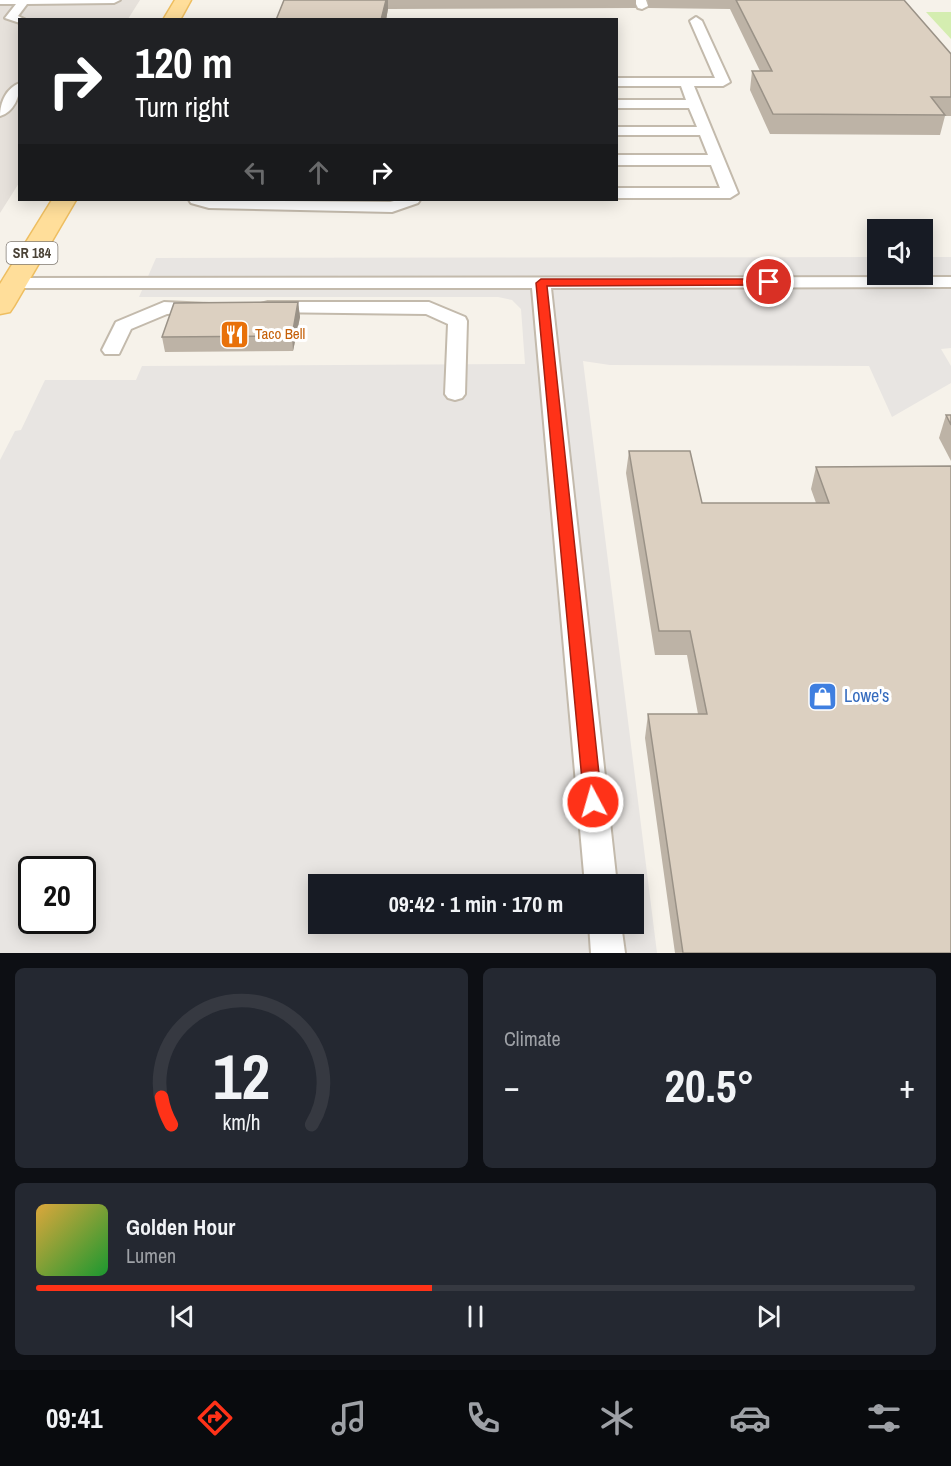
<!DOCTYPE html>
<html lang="en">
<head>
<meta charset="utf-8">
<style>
  :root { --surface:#171b24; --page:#242831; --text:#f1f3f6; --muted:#9ea1a6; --line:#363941; --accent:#ff3218 }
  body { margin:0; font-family:"Archivo Narrow",sans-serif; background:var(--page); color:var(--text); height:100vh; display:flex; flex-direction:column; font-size:22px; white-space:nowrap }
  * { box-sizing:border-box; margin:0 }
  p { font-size:20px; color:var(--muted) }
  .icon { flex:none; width:33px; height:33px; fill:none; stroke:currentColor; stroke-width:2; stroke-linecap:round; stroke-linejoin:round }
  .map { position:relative; height:953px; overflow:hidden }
  .drawer { display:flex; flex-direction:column; gap:15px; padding:15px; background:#0d0f14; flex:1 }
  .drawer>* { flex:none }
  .guide { position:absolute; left:18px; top:18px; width:600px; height:183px; border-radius:0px; box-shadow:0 3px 15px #0003; background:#202124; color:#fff; overflow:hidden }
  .fabs { position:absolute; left:867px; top:219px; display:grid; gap:12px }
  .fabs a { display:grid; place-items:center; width:66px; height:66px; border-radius:0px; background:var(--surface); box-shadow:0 3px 15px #0003; font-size:30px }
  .speed { position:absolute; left:18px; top:856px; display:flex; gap:12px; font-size:30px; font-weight:700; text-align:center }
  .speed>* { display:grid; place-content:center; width:78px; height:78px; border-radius:50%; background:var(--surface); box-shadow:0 3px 15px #0003; line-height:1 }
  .speed .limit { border:3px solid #111; border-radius:9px; background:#fff; color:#111 }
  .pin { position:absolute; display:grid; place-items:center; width:51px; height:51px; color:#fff; margin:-26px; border:3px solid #fff; border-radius:50%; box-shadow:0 2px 6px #0007 }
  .me { position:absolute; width:66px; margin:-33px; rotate:354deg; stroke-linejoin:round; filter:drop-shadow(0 0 4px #0008) }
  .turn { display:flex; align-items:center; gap:21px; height:126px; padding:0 18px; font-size:27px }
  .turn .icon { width:78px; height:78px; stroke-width:2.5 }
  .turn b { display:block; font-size:42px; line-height:51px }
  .lanes { display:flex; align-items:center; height:57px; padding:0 18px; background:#0003; justify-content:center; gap:30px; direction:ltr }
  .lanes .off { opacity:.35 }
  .big { font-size:45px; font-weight:700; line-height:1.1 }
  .drawer .tile { flex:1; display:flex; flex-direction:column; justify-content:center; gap:9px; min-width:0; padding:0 21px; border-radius:9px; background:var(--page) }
  .drawer .dial { align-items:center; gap:0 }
  .dial svg { height:156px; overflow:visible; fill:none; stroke:var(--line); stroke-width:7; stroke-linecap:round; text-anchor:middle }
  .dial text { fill:var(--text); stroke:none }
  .song { display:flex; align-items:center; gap:18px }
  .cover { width:72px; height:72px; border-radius:9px; background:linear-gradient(135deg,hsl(40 70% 55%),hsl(130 70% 35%)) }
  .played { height:6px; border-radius:3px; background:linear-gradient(90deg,var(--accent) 45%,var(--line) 45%) }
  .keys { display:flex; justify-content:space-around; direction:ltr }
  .heat { display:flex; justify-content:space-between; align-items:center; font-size:33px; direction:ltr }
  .drawer .tiles { flex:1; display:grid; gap:15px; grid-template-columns:1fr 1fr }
  .tile:last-child { grid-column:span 2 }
  .trip { position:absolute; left:308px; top:874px; width:336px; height:60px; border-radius:0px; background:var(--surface); box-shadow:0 3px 15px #0003; font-weight:700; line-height:60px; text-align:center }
  .dock { display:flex; height:96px; justify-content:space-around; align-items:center; background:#090b0e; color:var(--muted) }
  .dock .icon { width:42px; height:42px }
  .dock .on { color:var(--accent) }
  .dock b { font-size:27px; color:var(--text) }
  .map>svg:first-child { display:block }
  .industrial { fill:#e6e1db }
  .green { fill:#d4edb0 }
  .parking { fill:#e8e5e2; fill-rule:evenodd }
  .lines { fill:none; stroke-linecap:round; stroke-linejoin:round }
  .service-casing { stroke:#c3baac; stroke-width:4 }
  .primary-casing { stroke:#eebe60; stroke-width:3 }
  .service { fill:#fff; fill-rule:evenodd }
  .primary { fill:#ffde9a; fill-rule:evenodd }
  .wall { fill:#bdb3a6 }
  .shaded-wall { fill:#9a9287 }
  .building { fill:#dcd0c1; stroke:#9a9287; stroke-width:1.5 }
  .route { fill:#ff3218; stroke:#a62010; stroke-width:1.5 }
  .labels { text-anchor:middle; stroke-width:6; stroke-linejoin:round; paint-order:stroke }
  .shield { fill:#fff; stroke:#817b73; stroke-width:1.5 }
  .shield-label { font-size:14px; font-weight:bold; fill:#4b4337 }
  .food-label { font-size:15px; fill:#c56008; stroke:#fff; text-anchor:start }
  .near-shop-label { font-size:18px; fill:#366cbe; stroke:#fff; text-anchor:start }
</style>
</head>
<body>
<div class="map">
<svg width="951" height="953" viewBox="0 0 951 953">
  <rect width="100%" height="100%" fill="#f6f2ea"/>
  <path class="industrial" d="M 0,0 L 140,0 L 128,19 L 20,20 L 19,183 L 0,213 Z"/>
  <path class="green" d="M 926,12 L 951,12 L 951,39 Z"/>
  <path class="parking" d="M 877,257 L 878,274 L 922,274 L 923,257 L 951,257 L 951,348 L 941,349 L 951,366 L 951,383 L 892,417 L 869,366 L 610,365 L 583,361 L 657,953 L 0,953 L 0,460 L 15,431 L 21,430 L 45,380 L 136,380 L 142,366 L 525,364 L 521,309 L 512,300 L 498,297 L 139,297 L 156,258 ZM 32,870 L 82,870 L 82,921 L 32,921 ZM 318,885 L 633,885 L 633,924 L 318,924 Z"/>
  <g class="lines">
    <defs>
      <g id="service">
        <path d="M 0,0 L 120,0 L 114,3 L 27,4 L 18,16 L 26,20 L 20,20 L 20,23 L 5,18 L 16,4 L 0,4 Z"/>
        <path d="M 634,0 L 646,0 L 648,6 L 642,9 L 638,8 Z"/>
        <path d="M 696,17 L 702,21 L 730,82 L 723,86 L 694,86 L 738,193 L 730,198 L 616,198 L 616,188 L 720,188 L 711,165 L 616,165 L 616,155 L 708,155 L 700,135 L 616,135 L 616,127 L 697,127 L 689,108 L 616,108 L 616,100 L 686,100 L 681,86 L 616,86 L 616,78 L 715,78 L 690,21 Z"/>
        <path d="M 20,83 C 20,96 14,112 0,116 C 0,103 6,88 20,83 Z"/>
        <path d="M 189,200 L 390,202 L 398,200 L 420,200 L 418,203 L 392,212 L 209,208 L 191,203 Z"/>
        <path d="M 951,277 L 951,287 L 551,288 L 617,885 L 585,885 L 532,288 L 14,288 L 8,287 L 5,283 L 8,279 L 14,278 Z"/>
        <path d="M 164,302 L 209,304 L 211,308 L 209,312 L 167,314 L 131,329 L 119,354 L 105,354 L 102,350 L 116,322 Z"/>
        <path d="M 268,302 L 429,302 L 465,317 L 467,321 L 465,394 L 462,398 L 455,400 L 448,398 L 445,394 L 448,324 L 426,314 L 261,312 L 259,308 L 261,304 Z"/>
        <path d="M 589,924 L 621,924 L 625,953 L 591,953 Z"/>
      </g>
      <g id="primary">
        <path d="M 175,0 L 191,0 L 180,20 L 163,20 Z"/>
        <path d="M 52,200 L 76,200 L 14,306 L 10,312 L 0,314 L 0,284 Z"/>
      </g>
    </defs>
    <use href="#service" class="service-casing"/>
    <use href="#primary" class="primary-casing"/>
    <use href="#service" class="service"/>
    <use href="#primary" class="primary"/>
  </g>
  <g class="wall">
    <path d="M 284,0 L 636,0 L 636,8 L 388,9 L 386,20 L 276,20 Z"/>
    <path d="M 648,0 L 904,0 L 951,54 L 951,116 L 945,116 L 940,135 L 770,134 L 750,90 L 752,71 L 760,71 L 730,9 L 648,8 Z"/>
    <path d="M 298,302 L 300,317 L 293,351 L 165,352 L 162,337 Z"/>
    <path d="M 946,415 L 951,415 L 951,461 L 939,438 Z"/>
    <path d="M 629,451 L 702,503 L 816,503 L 811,489 L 816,467 L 951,466 L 951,953 L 675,953 L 645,738 L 648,714 L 698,714 L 687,655 L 655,655 L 626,473 Z"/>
  </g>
  <g class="shaded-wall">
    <path d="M 386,0 L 388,0 L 388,9 L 386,20 L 381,20 Z"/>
    <path d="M 298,302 L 300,317 L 293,351 L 292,336 Z"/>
  </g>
  <g class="building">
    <path d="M 284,0 L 386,0 L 381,20 L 276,20 Z"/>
    <path d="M 736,0 L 904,0 L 951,54 L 951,97 L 931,97 L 945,115 L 773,114 L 752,71 L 772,71 Z"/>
    <path d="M 298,302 L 292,336 L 162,337 L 174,303 Z"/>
    <path d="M 946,415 L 951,415 L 951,425 Z"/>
    <path d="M 629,451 L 690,451 L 702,503 L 829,503 L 816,467 L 951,466 L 951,953 L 683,953 L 648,714 L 707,714 L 690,631 L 659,631 Z"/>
  </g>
  <path class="route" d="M 541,279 L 769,279 L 774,282 L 769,285 L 547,286 L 602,802 L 599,807 L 593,809 L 586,807 L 584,802 L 536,283 Z"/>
  <defs>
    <symbol id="restaurant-square" viewBox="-11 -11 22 22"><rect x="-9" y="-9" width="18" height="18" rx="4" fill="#e8710a" stroke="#fff"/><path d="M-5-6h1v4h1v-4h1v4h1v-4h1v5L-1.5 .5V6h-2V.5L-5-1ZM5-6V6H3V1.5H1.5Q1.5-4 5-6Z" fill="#fff"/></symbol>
    <symbol id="shop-square" viewBox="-11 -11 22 22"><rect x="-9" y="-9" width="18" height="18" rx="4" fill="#3f7fe0" stroke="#fff"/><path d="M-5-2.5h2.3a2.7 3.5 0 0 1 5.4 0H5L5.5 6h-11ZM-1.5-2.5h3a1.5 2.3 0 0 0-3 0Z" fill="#fff"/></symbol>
  </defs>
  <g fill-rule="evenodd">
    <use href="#restaurant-square" x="218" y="318" width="33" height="33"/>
    <use href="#shop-square" x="806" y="680" width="33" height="33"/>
  </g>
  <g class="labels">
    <rect class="shield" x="6.5" y="242" width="51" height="22" rx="4.5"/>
    <g class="shield-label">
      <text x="32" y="258">SR 184</text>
    </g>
    <g class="food-label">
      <text x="255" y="339">Taco Bell</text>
    </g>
    <g class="near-shop-label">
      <text x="844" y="702">Lowe's</text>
    </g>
  </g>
</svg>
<div class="fabs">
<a><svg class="icon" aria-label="sound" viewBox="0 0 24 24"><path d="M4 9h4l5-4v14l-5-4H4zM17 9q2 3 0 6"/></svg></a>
</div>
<div class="speed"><div class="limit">20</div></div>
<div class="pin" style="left:769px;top:282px;background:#d93025"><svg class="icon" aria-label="arrive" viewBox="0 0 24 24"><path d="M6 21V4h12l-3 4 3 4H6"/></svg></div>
<svg class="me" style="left:593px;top:802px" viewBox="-20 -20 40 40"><circle r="17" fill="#ff3218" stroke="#fff" stroke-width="3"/><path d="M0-11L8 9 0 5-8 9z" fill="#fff"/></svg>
<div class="trip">09:42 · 1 min · 170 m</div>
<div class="guide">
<div class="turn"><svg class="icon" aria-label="right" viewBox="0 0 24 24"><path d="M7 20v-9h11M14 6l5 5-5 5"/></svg><div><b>120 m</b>Turn right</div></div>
<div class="lanes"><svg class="icon off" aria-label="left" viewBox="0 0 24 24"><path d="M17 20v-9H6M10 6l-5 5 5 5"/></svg><svg class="icon off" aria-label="ahead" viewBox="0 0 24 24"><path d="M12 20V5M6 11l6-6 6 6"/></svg><svg class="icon" aria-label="right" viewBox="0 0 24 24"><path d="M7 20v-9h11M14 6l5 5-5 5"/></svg></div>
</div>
</div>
<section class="drawer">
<div class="tiles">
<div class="tile dial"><svg viewBox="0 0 100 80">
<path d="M14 69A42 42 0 1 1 86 69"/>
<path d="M14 69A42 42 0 0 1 9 55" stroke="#ff3218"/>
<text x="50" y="56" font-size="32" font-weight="700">12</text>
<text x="50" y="72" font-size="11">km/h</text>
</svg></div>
<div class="tile"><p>Climate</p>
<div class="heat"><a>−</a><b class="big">20.5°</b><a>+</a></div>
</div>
<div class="tile">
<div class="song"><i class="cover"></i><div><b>Golden Hour</b><p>Lumen</p></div></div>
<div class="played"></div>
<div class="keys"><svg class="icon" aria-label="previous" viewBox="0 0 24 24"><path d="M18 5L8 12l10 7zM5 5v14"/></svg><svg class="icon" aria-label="pause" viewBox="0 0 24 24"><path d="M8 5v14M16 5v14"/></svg><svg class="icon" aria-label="next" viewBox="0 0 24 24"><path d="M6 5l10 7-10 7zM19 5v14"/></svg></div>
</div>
</div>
</section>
<nav class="dock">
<b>09:41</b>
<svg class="icon on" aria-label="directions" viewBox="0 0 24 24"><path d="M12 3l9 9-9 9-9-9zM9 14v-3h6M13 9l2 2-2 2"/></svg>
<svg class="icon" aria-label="music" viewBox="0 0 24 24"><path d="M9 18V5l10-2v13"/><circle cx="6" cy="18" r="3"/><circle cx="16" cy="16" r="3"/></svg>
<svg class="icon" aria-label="phone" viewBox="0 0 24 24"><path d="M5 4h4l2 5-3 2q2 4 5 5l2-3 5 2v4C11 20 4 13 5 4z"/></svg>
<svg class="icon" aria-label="climate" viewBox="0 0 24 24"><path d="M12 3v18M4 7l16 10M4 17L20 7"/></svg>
<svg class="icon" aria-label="car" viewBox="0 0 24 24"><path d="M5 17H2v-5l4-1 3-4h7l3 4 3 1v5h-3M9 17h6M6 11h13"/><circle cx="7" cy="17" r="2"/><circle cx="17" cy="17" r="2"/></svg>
<svg class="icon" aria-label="filters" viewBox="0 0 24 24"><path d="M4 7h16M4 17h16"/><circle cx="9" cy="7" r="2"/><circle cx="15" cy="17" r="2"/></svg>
</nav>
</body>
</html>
